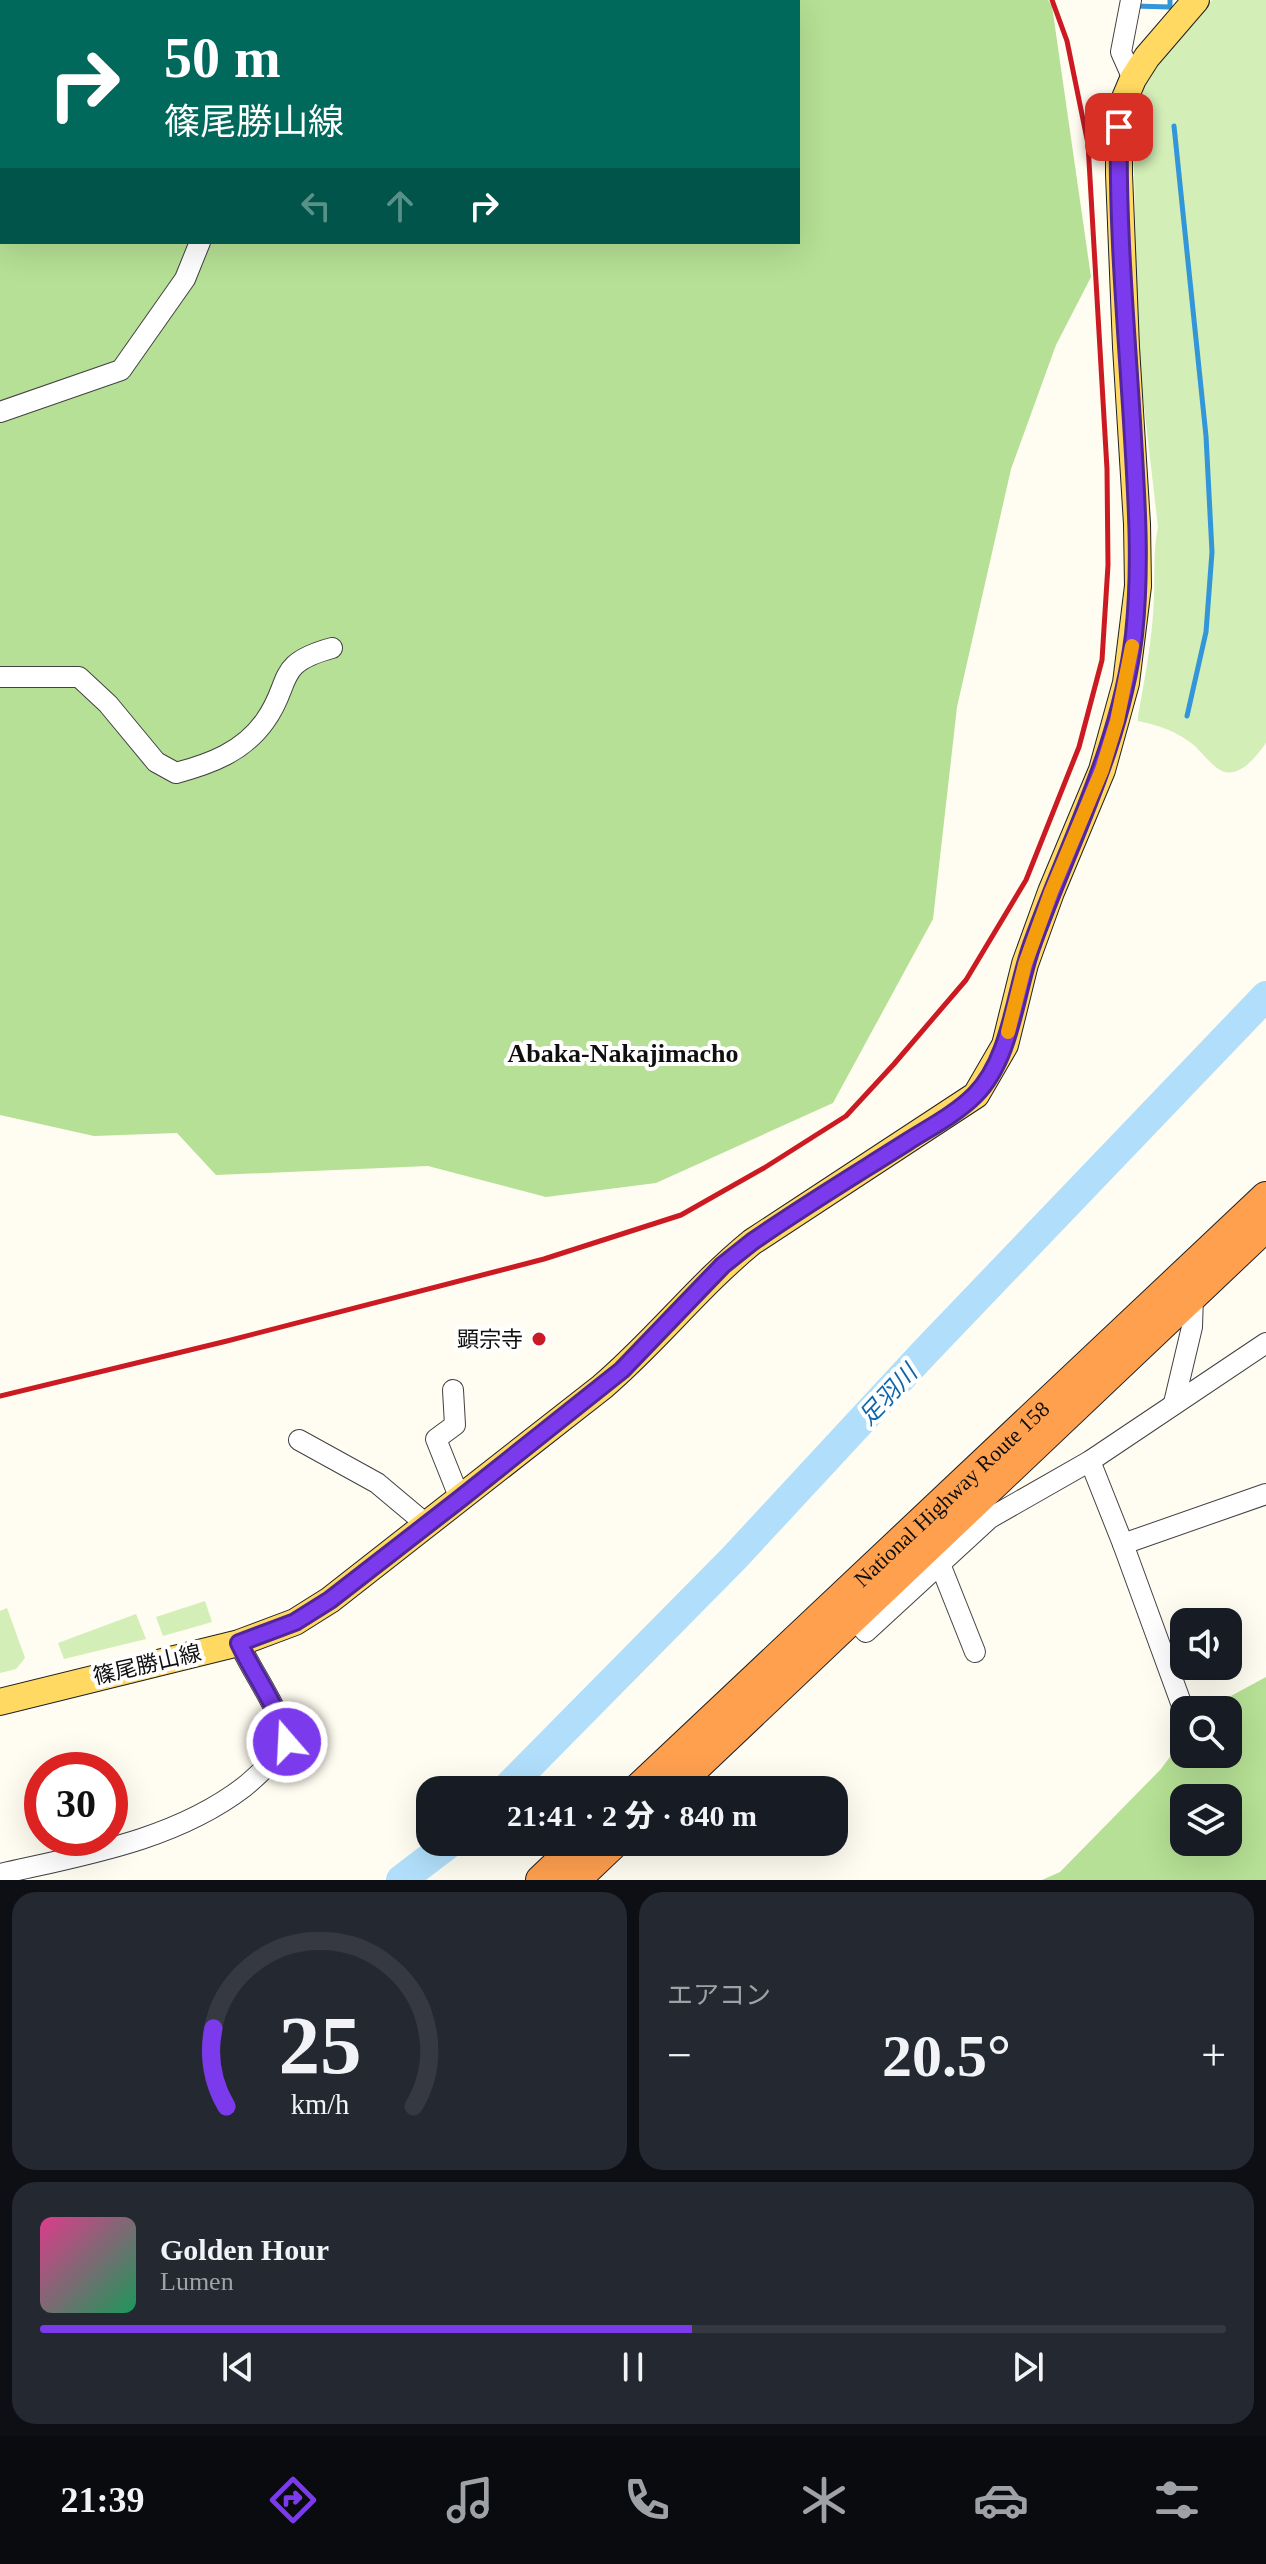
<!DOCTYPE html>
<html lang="ja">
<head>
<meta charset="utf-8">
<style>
  :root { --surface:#171b24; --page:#242831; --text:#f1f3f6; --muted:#9ea1a6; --line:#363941; --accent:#7c3aed }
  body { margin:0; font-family:"Times New Roman","Noto Sans JP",serif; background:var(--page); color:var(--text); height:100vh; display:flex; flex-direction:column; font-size:30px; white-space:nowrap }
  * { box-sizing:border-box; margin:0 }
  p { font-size:26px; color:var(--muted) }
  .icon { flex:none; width:44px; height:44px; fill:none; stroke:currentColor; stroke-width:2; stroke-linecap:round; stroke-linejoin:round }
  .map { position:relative; height:1880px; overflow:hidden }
  .drawer { display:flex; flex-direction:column; gap:12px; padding:12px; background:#0d0f14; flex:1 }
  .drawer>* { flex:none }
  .banner { position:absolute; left:0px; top:0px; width:800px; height:244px; box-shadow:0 8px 32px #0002; background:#00695c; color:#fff; overflow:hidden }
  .fabs { position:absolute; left:1170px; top:1608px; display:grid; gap:16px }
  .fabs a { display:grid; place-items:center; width:72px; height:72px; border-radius:16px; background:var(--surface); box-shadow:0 8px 32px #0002; font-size:40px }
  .speed { position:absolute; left:24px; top:1752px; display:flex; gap:16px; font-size:40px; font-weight:700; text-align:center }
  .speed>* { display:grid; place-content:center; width:104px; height:104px; border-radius:50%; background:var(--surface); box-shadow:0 8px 32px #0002; line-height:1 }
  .speed .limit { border:12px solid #d22; background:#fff; color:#111 }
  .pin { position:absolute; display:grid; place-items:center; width:68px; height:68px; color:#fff; margin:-34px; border-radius:16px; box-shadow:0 4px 12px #0006 }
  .me { position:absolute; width:88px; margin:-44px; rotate:341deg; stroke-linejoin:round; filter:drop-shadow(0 0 6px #0008) }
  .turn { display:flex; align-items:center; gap:28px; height:168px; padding:0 32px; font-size:36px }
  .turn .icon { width:104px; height:104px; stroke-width:2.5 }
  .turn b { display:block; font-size:56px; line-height:68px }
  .lanes { display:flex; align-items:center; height:76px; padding:0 32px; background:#0003; justify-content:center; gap:40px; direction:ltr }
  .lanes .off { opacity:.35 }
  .big { font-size:60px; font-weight:800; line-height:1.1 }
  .drawer .tile { flex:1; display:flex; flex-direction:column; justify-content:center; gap:12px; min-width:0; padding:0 28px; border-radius:24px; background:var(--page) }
  .drawer .dial { align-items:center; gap:0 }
  .dial svg { height:208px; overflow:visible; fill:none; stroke:var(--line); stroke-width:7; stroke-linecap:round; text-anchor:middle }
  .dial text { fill:var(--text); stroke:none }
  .song { display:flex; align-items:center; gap:24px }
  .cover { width:96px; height:96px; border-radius:12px; background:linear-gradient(135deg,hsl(330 70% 55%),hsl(150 70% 35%)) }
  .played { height:8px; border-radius:4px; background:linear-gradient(90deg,var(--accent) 55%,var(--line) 55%) }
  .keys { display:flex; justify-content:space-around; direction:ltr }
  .heat { display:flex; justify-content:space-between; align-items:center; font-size:44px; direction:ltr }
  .drawer .tiles { flex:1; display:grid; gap:12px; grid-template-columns:1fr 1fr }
  .tile:last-child { grid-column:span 2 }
  .trip { position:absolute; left:416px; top:1776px; width:432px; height:80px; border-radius:24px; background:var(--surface); box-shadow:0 8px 32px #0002; font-weight:800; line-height:80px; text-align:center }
  .tab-bar { display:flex; height:128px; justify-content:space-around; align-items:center; background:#090b0e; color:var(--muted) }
  .tab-bar .icon { width:56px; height:56px }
  .tab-bar .selected { color:var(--accent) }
  .tab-bar b { font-size:36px; color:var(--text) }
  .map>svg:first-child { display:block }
  .green { fill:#d3eeb7 }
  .forest { fill:#b6e095; fill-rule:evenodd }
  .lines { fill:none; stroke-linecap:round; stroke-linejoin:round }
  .stream { stroke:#3296d9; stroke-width:5 }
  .river { stroke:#b1dffb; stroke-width:30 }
  .minor-casing { stroke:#424242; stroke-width:22 }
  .major-casing { stroke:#202020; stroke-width:28 }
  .highway-casing { stroke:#202020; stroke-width:32 }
  .minor { stroke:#fff; stroke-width:20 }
  .major { stroke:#ffd961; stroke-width:26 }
  .highway { stroke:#ffa04f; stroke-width:30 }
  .rail { stroke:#cc1a22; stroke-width:5 }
  .route-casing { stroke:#51269a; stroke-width:20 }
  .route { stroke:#7c3aed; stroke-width:14 }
  .slow { stroke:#f59e0b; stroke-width:14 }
  .poi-dot { fill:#cc1a22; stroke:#fff; stroke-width:3 }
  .labels { text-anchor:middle; stroke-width:8; stroke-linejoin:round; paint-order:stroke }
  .poi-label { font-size:22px; fill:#0f0f0f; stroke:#fff; text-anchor:end }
  .street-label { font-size:22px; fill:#0f0f0f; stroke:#fff }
  .water-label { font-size:24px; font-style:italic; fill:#0d66ad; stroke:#fff }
  .quarter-label { font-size:26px; font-weight:bold; fill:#0f0f0f; stroke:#fff }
</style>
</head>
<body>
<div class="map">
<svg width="1266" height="1880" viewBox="0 0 1266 1880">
  <rect width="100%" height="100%" fill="#fffcf1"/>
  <g class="green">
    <path d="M 1212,0 L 1266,0 L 1266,743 C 1256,757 1236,783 1217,768 C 1209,762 1202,753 1195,746 C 1178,732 1159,725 1138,721 L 1138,716 C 1145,677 1153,636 1154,596 C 1155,572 1153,551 1158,527 L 1138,354 L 1133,122 L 1142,89 L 1160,59 Z"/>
    <path d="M 205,1601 L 212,1622 L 163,1636 L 156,1617 Z"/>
    <path d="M 7,1608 L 25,1658 L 16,1669 L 0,1673 L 0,1611 Z"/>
    <path d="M 136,1614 L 146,1639 L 64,1659 L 58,1643 Z"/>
  </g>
  <g class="forest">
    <path d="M 426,0 L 1048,0 L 1052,6 L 1091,277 L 1056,345 L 1011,469 L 957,707 L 933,919 L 833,1103 L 656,1183 L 546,1197 L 428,1166 L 216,1175 L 177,1133 L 94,1136 L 0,1115 L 0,227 L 2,226 L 2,242 L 798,242 L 798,2 L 419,2 Z"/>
    <path d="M 1266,1677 L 1266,1880 L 1042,1880 L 1060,1872 L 1161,1769 L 1184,1738 L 1184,1754 L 1228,1754 L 1228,1710 L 1205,1710 ZM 1184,1798 L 1228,1798 L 1228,1842 L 1184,1842 Z"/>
  </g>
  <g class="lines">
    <g class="stream">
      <path d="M 230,2 L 234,0"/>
      <path d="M 1134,6 L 1170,7 L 1170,0"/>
      <path d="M 1174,126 L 1206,436 L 1212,552 L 1206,632 L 1187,716"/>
      <path d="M 0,193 L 2,193"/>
    </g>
    <g class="river">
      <path d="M 505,1790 L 734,1558 L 925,1352 L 1266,996"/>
      <path d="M 401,1880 L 451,1842"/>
    </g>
    <defs>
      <g id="minor">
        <path d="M 1131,0 L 1121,52 L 1133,79"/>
        <path d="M 252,2 L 252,0"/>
        <path d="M 363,2 L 368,0"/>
        <path d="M 0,207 L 2,206"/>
        <path d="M 0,412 L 121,370 L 185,279 L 200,242"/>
        <path d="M 0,677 L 79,677 L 108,704 L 156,762 L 176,773 C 210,764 243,752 265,721 C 293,682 273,664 332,648"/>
        <path d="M 453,1390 L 455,1425 L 436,1439 L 460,1499"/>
        <path d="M 1174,1403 L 1192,1327 L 1193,1295"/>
        <path d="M 299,1440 L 377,1483 L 427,1525"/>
        <path d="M 1090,1461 L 1123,1544"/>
        <path d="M 940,1564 L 975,1652"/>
        <path d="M 846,1611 L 866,1632 L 990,1518 L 1090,1461 L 1266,1343"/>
        <path d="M 1184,1711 L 1123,1544 L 1266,1494"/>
        <path d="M 0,1874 C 84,1855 175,1840 244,1787 C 259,1775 272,1761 285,1748 L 287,1742 C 278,1706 255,1677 239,1643"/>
      </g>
      <path id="major" d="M 0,1702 L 239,1643 L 295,1622 L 330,1600 L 602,1387 C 655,1342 698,1286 752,1242 L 976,1095 L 1005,1045 L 1025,964 L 1051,892 L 1102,770 L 1126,683 L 1138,586 L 1137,524 L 1126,347 L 1119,174 L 1119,127 L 1122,105 L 1133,79 L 1147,57 L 1196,0"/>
      <g id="highway">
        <path id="s1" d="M 637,1790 L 1266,1197"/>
        <path d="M 671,1790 L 1266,1226"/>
        <path d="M 541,1880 L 581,1842"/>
        <path d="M 575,1880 L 615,1842"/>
      </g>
    </defs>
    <use href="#minor" class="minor-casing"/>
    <use href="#major" class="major-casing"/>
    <use href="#highway" class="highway-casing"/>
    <use href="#minor" class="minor"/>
    <use href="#major" class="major"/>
    <use href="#highway" class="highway"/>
    <path class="rail" d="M 0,1396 L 227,1341 L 544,1259 L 681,1215 L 764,1168 L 846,1116 L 894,1064 L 966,980 L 1026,880 L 1079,747 L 1102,660 L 1108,565 L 1107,469 L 1088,144 L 1067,41 L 1052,0"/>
  </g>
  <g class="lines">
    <defs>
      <path id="route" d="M 287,1742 C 278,1706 255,1677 239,1643 L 295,1622 L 330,1600 L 460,1499 L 622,1370 L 723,1265 L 752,1242 C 802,1207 855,1175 907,1142 C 929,1128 956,1114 975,1095 C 1012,1058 1015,990 1033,942 C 1070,840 1121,745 1134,635 C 1141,570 1137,504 1133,438 C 1127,335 1117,231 1119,127"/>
    </defs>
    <use href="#route" class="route-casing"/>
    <use href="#route" class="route"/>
    <path class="slow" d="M 1008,1032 L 1025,964 L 1051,892 L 1102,770 L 1117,721 L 1132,646"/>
  </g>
  <circle class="poi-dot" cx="539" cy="1339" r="8"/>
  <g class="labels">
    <g class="poi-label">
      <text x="523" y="1347">顕宗寺</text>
    </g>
    <g class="street-label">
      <text dy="8" stroke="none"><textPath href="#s1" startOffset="432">National Highway Route 158</textPath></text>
      <text transform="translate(147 1664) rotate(-13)" y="8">篠尾勝山線</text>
    </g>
    <g class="water-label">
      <text transform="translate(888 1395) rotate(-47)" y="8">足羽川</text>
    </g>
    <g class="quarter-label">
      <text x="623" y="1062">Abaka-Nakajimacho</text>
    </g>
  </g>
</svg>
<div class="fabs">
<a><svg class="icon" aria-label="sound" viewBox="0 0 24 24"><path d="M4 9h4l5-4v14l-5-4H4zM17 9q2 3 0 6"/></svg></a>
<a><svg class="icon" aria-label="search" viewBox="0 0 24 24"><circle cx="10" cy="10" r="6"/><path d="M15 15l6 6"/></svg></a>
<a><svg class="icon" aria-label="layers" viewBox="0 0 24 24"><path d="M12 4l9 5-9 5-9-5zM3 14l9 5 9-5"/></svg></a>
</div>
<div class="speed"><div class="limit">30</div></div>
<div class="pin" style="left:1119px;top:127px;background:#d93025"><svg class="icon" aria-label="arrive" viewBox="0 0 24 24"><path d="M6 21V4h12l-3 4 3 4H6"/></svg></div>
<svg class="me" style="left:287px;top:1742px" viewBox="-20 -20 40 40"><circle r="17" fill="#7c3aed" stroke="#fff" stroke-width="3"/><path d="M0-11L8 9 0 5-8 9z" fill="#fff"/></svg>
<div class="trip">21:41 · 2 分 · 840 m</div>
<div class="banner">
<div class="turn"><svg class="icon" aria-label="right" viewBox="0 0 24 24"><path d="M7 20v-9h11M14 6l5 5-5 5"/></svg><div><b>50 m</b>篠尾勝山線</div></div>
<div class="lanes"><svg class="icon off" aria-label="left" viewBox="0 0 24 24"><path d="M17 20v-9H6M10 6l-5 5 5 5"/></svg><svg class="icon off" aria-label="ahead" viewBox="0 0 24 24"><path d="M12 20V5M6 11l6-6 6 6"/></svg><svg class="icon" aria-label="right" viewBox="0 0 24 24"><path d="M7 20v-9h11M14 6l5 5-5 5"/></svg></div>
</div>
</div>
<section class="drawer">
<div class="tiles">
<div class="tile dial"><svg viewBox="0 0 100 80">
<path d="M14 69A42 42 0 1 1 86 69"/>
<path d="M14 69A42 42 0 0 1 9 39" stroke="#7c3aed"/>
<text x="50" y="56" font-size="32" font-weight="700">25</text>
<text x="50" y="72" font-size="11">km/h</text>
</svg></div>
<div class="tile"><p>エアコン</p>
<div class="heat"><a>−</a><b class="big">20.5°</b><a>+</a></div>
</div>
<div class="tile">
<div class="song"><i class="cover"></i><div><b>Golden Hour</b><p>Lumen</p></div></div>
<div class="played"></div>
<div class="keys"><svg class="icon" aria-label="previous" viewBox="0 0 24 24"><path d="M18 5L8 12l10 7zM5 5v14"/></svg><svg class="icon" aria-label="pause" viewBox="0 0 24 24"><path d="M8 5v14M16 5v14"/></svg><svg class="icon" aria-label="next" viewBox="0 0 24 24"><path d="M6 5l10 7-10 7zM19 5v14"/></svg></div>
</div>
</div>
</section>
<nav class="tab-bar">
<b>21:39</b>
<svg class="icon selected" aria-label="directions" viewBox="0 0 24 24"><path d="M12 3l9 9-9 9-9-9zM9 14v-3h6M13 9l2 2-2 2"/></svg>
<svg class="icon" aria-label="music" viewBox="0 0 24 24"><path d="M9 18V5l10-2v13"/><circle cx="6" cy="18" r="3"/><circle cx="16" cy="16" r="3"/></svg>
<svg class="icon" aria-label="phone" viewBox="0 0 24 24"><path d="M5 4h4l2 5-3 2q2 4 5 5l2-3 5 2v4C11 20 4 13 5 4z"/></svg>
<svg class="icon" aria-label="climate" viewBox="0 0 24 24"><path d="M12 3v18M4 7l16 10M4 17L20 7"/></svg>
<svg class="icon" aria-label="car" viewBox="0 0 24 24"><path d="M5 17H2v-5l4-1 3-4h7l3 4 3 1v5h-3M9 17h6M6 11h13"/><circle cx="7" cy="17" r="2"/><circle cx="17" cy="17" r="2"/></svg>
<svg class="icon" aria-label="filters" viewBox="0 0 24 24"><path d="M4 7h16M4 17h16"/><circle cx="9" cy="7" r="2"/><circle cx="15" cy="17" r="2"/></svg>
</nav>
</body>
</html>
